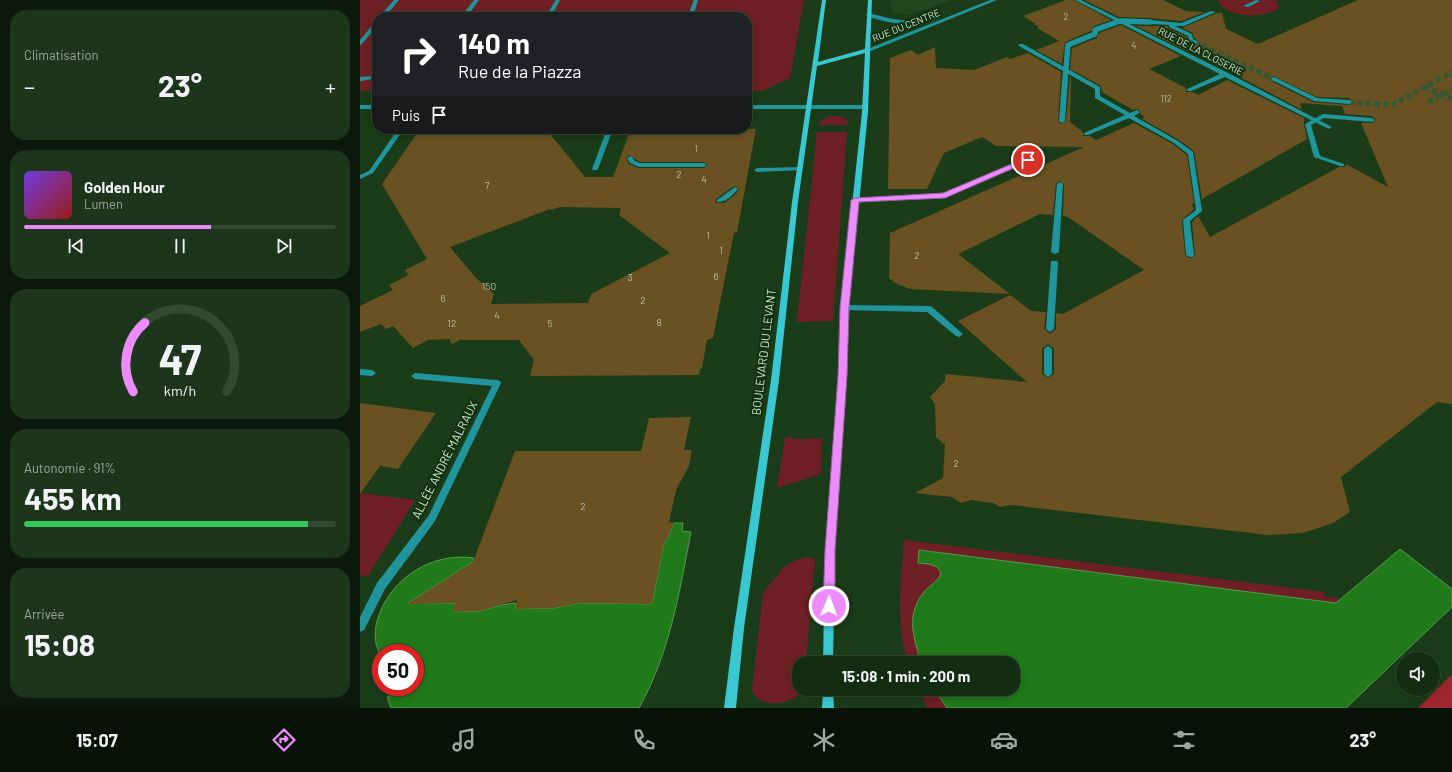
<!DOCTYPE html>
<html lang="fr">
<head>
<meta charset="utf-8">
<style>
  :root { --surface:#142d12; --page:#1d351b; --text:#f1f3f6; --muted:#9da89f; --line:#334932; --accent:#ec8cfb }
  body { margin:0; font-family:Barlow,sans-serif; background:var(--page); color:var(--text); height:100vh; display:flex; flex-direction:column; font-size:15px; white-space:nowrap }
  * { box-sizing:border-box; margin:0 }
  p { font-size:13px; color:var(--muted) }
  .icon { flex:none; width:22px; height:22px; fill:none; stroke:currentColor; stroke-width:2; stroke-linecap:round; stroke-linejoin:round }
  .map { position:relative; flex:1; overflow:hidden }
  .sheet { display:flex; flex-direction:column; gap:10px; padding:10px; background:#0b190a; width:360px }
  .sheet>* { flex:none }
  .top-card { position:absolute; left:12px; top:12px; width:380px; height:122px; border-radius:16px; box-shadow:0 2px 10px #0003,0 0 0 1px var(--line); background:#202124; color:#fff; overflow:hidden }
  .fabs { position:absolute; left:1036px; top:652px; display:grid; gap:8px }
  .fabs a { display:grid; place-items:center; width:44px; height:44px; border-radius:50%; background:var(--surface); box-shadow:0 2px 10px #0003,0 0 0 1px var(--line); font-size:20px }
  .speed { position:absolute; left:12px; top:644px; display:flex; gap:8px; font-size:20px; font-weight:700; text-align:center }
  .speed>* { display:grid; place-content:center; width:52px; height:52px; border-radius:50%; background:var(--surface); box-shadow:0 2px 10px #0003,0 0 0 1px var(--line); line-height:1 }
  .speed .limit { border:6px solid #d22; background:#fff; color:#111 }
  .pin { position:absolute; display:grid; place-items:center; width:34px; height:34px; color:#fff; margin:-17px; border:2px solid #fff; border-radius:50%; box-shadow:0 1px 4px #0007 }
  .me { position:absolute; width:44px; margin:-22px; rotate:1deg; stroke-linejoin:round; filter:drop-shadow(0 0 3px #0008) }
  .turn { display:flex; align-items:center; gap:14px; height:84px; padding:0 20px; font-size:18px }
  .turn .icon { width:52px; height:52px; stroke-width:2.5 }
  .turn b { display:block; font-size:28px; line-height:34px }
  .then { display:flex; align-items:center; height:38px; padding:0 20px; background:#0003; gap:8px; font-size:15px }
  .big { font-size:30px; font-weight:700; line-height:1.1 }
  .sheet .card { flex:1; display:flex; flex-direction:column; justify-content:center; gap:6px; min-width:0; padding:0 14px; border-radius:16px; background:var(--page) }
  .sheet .dial { align-items:center; gap:0 }
  .dial svg { height:104px; overflow:visible; fill:none; stroke:var(--line); stroke-width:7; stroke-linecap:round; text-anchor:middle }
  .dial text { fill:var(--text); stroke:none }
  .song { display:flex; align-items:center; gap:12px }
  .cover { width:48px; height:48px; border-radius:6px; background:linear-gradient(135deg,hsl(260 70% 55%),hsl(0 70% 35%)) }
  .played { height:4px; border-radius:2px; background:linear-gradient(90deg,var(--accent) 60%,var(--line) 60%) }
  .keys { display:flex; justify-content:space-around; direction:ltr }
  .heat { display:flex; justify-content:space-between; align-items:center; font-size:22px; direction:ltr }
  .charge { height:6px; border-radius:3px; background:linear-gradient(90deg,#34c759 91%,var(--line) 0) }
  .trip { position:absolute; left:432px; top:656px; width:228px; height:40px; border-radius:16px; background:var(--surface); box-shadow:0 2px 10px #0003,0 0 0 1px var(--line); font-weight:700; line-height:40px; text-align:center }
  .tab-bar { display:flex; height:64px; justify-content:space-around; align-items:center; background:#081207; color:var(--muted) }
  .tab-bar .icon { width:28px; height:28px }
  .tab-bar .current { color:var(--accent) }
  .tab-bar b { font-size:18px; color:var(--text) }
  main { display:flex; flex:1; min-height:0 }
  .map>svg:first-child { display:block }
  .built { fill:#22471e }
  .green { fill:#6f2024 }
  .forest { fill:#9e262f }
  .water { fill:#207a19; stroke:#569b50 }
  .building { fill:#695122; fill-rule:evenodd }
  .lines { fill:none; stroke-linecap:round; stroke-linejoin:round }
  .street-tunnel { stroke:#375634; stroke-width:5.5; stroke-dasharray:5.5 3; stroke-linecap:butt }
  .lane { fill:#21959d; fill-rule:evenodd }
  .street { fill:#21959d; fill-rule:evenodd }
  .secondary { fill:#39c7d1; fill-rule:evenodd }
  .street-bridge { stroke:#21959d; stroke-width:5.5 }
  .route { fill:#ec8cfb; stroke:#995ba3 }
  .labels { text-anchor:middle; stroke-width:4; stroke-linejoin:round; paint-order:stroke }
  .far-number-label { font-size:9px; fill:#b8c2a5 }
  .far-street-label { font-size:10px; fill:#d3e7d1; stroke:#10310e }
  .number-label { font-size:10px; fill:#b8c2a5 }
  .street-label { font-size:12px; fill:#d3e7d1; stroke:#10310e }
</style>
</head>
<body>
<main>
<section class="sheet">
<div class="card"><p>Climatisation</p>
<div class="heat"><a>−</a><b class="big">23°</b><a>+</a></div>
</div>
<div class="card">
<div class="song"><i class="cover"></i><div><b>Golden Hour</b><p>Lumen</p></div></div>
<div class="played"></div>
<div class="keys"><svg class="icon" aria-label="previous" viewBox="0 0 24 24"><path d="M18 5L8 12l10 7zM5 5v14"/></svg><svg class="icon" aria-label="pause" viewBox="0 0 24 24"><path d="M8 5v14M16 5v14"/></svg><svg class="icon" aria-label="next" viewBox="0 0 24 24"><path d="M6 5l10 7-10 7zM19 5v14"/></svg></div>
</div>
<div class="card dial"><svg viewBox="0 0 100 80">
<path d="M14 69A42 42 0 1 1 86 69"/>
<path d="M14 69A42 42 0 0 1 23 16" stroke="#ec8cfb"/>
<text x="50" y="56" font-size="32" font-weight="700">47</text>
<text x="50" y="72" font-size="11">km/h</text>
</svg></div>
<div class="card"><p>Autonomie · 91%</p><b class="big">455 km</b><div class="charge"></div></div>
<div class="card"><p>Arrivée</p><b class="big">15:08</b></div>
</section>
<div class="map">
<svg width="1092" height="708" viewBox="0 0 1092 708">
  <rect width="100%" height="100%" fill="#1b3c18"/>
  <path class="built" d="M 530,0 L 592,0 L 548,15 L 533,13 Z"/>
  <g class="green">
    <path d="M 0,0 L 444,0 L 430,78 L 402,91 L 387,91 L 387,17 L 17,17 L 17,91 L 0,91 Z"/>
    <path d="M 858,0 L 916,0 L 919,7 C 908,20 864,18 858,0 Z"/>
    <path d="M 469,116 L 481,116 L 488,121 L 489,125 L 458,125 L 461,121 Z"/>
    <path d="M 457,132 L 487,132 L 473,321 L 437,322 Z"/>
    <path d="M 427,437 L 432,437 L 432,439 L 462,438 L 461,474 L 417,488 L 425,438 Z"/>
    <path d="M 0,493 L 55,500 L 8,576 L 0,575 Z"/>
    <path d="M 544,540 L 964,592 L 964,596 L 971,598 L 974,596 L 979,600 L 976,603 L 559,550 L 558,563 C 567,564 578,563 581,574 C 578,581 569,586 564,592 C 546,617 553,636 561,663 L 548,663 C 535,623 541,581 544,540 Z"/>
    <path d="M 447,557 L 455,559 L 446,663 L 439,663 L 439,689 L 444,689 C 436,703 409,708 397,698 C 395,696 394,693 392,690 L 403,593 L 423,568 L 434,561 Z"/>
    <path d="M 557,689 L 574,689 L 587,708 L 568,708 Z"/>
  </g>
  <path class="forest" d="M 1092,674 L 1092,708 L 1058,708 Z"/>
  <g class="water">
    <path d="M 314,523 L 323,523 L 322,531 L 331,532 C 319,594 310,652 279,708 L 31,708 L 27,697 L 46,687 L 55,687 L 55,682 L 62,678 L 60,674 L 55,673 L 55,653 L 21,653 L 21,656 C 13,642 14,629 19,615 C 33,576 74,552 114,558 L 114,561 L 48,603 L 95,603 L 94,612 L 120,611 L 141,605 L 156,603 L 155,609 L 194,608 L 220,603 L 292,604 L 303,547 Z"/>
    <path d="M 1040,549 L 1092,589 L 1092,607 L 986,708 L 587,708 L 574,689 L 653,689 L 653,663 L 561,663 C 554,637 545,616 564,592 C 569,586 578,581 581,574 C 578,563 567,564 558,563 L 559,550 L 976,603 Z"/>
  </g>
  <g class="building">
    <path d="M 706,0 L 714,0 L 751,20 L 734,26 L 731,31 L 705,42 L 702,64 L 676,50 L 699,41 L 677,28 L 679,27 L 674,24 L 676,24 L 663,16 Z"/>
    <path d="M 724,0 L 803,0 L 826,11 L 845,12 L 821,21 L 790,18 L 759,17 Z"/>
    <path d="M 998,0 L 1092,0 L 1092,404 L 1077,402 L 981,477 L 990,512 L 973,523 L 943,533 L 908,535 L 651,505 L 640,507 L 633,503 L 611,500 L 601,503 L 592,497 L 555,493 L 583,478 L 585,445 L 576,437 L 575,404 L 570,397 L 585,381 L 586,374 L 667,382 L 598,321 L 650,295 L 671,311 L 686,312 L 684,329 L 690,334 L 696,329 L 696,313 L 703,314 L 784,270 L 708,217 L 703,216 L 704,184 L 699,181 L 696,184 L 693,215 L 680,214 L 598,254 L 650,294 L 550,289 L 535,283 L 529,278 L 530,233 L 724,147 L 636,146 L 622,137 L 584,153 L 567,189 L 528,189 L 530,58 L 551,50 L 558,55 L 575,47 L 576,68 L 614,70 L 647,57 L 650,59 L 668,53 L 701,72 L 698,121 L 701,124 L 706,121 L 710,76 L 711,77 L 710,122 L 723,132 L 723,136 L 730,136 L 736,140 L 774,123 L 813,144 L 827,155 L 834,203 L 832,204 L 834,209 L 822,220 L 825,255 L 829,258 L 833,258 L 835,255 L 832,222 L 838,216 L 850,237 L 979,167 L 985,167 L 986,164 L 1028,187 L 1001,123 L 1012,123 L 1016,120 L 1012,116 L 985,114 L 982,106 L 940,103 L 942,110 L 876,75 L 887,70 L 841,47 L 829,52 L 776,26 L 808,26 L 808,28 L 827,37 L 828,42 L 836,45 L 839,41 L 834,38 L 833,33 L 822,28 L 857,13 L 862,13 L 866,29 L 898,44 ZM 913,76 L 957,97 L 989,98 L 993,102 L 989,105 L 953,102 L 911,81 L 910,79 ZM 688,344 L 694,349 L 694,374 L 688,378 L 682,374 L 682,349 Z"/>
    <path d="M 761,25 L 821,56 L 789,69 L 826,88 L 826,92 L 833,92 L 838,95 L 867,80 L 944,118 L 944,124 L 947,139 L 842,199 L 834,151 L 819,140 L 782,119 L 785,117 L 780,114 L 780,110 L 776,109 L 773,110 L 742,92 L 741,86 L 710,69 L 712,48 L 737,38 L 739,33 Z"/>
    <path d="M 60,129 L 186,129 L 225,177 L 253,177 L 271,129 L 396,129 L 377,232 L 374,233 L 353,338 L 347,340 L 342,368 L 340,369 L 339,375 L 170,376 L 174,360 L 159,340 L 100,340 L 92,344 L 89,339 L 68,340 L 53,348 L 33,326 L 26,329 L 21,324 L 0,332 L 0,306 L 33,290 L 29,285 L 49,275 L 45,270 L 67,259 L 22,184 ZM 269,155 L 280,162 L 344,162 L 348,165 L 344,168 L 279,168 L 269,164 L 266,158 ZM 374,186 L 379,189 L 375,195 L 364,203 L 356,203 L 356,199 ZM 200,207 L 261,208 L 259,215 L 310,253 L 231,294 L 228,303 L 131,304 L 134,294 L 116,278 L 90,247 L 190,209 L 191,210 Z"/>
    <path d="M 0,403 L 76,413 L 38,469 L 20,466 L 0,494 Z"/>
    <path d="M 331,417 L 324,450 L 332,450 L 329,466 L 316,490 L 309,522 L 314,523 L 303,547 L 292,604 L 220,603 L 194,608 L 155,609 L 157,600 L 120,611 L 93,612 L 95,603 L 47,604 L 113,562 L 155,451 L 281,451 L 289,418 Z"/>
  </g>
  <g class="lines">
    <g class="street-tunnel">
      <path d="M 835,42 L 914,79"/>
      <path d="M 1064,87 L 1092,99"/>
      <path d="M 989,102 L 1032,105 L 1092,72"/>
      <path d="M 1068,102 L 1092,90"/>
    </g>
    <g class="lane">
      <path d="M 34,0 L 39,0 L 25,17 L 19,17 Z"/>
      <path d="M 114,0 L 119,0 L 107,17 L 101,17 Z"/>
      <path d="M 196,0 L 200,0 L 191,17 L 185,17 Z"/>
      <path d="M 334,0 L 338,0 L 333,17 L 327,17 Z"/>
      <path d="M 715,0 L 721,0 L 868,73 L 972,127 L 969,129 L 865,77 L 831,91 L 827,91 L 827,89 L 860,74 Z"/>
      <path d="M 17,21 L 17,26 L 2,44 L 0,45 L 0,40 L 15,22 Z"/>
      <path d="M 659,44 L 663,44 L 740,87 L 740,96 L 770,113 L 777,110 L 779,111 L 779,113 L 774,116 L 818,141 L 833,152 L 842,211 L 830,221 L 834,255 L 833,257 L 830,257 L 826,255 L 823,220 L 836,210 L 828,154 L 814,143 L 769,118 L 728,135 L 724,135 L 724,133 L 765,115 L 735,98 L 735,89 L 659,46 Z"/>
      <path d="M 11,76 L 13,77 L 13,79 L 0,81 L 0,77 Z"/>
      <path d="M 38,129 L 44,129 L 13,173 L 0,179 L 0,175 L 9,171 Z"/>
      <path d="M 247,129 L 253,129 L 238,169 L 237,170 L 233,170 L 232,169 Z"/>
      <path d="M 270,156 L 272,157 L 275,161 L 280,163 L 344,163 L 347,165 L 344,167 L 279,167 L 270,163 L 267,158 Z"/>
      <path d="M 668,158 L 670,159 L 670,161 L 585,198 L 495,202 L 492,200 L 495,198 L 584,194 Z"/>
      <path d="M 440,167 L 443,169 L 442,170 L 397,172 L 394,170 L 397,168 Z"/>
      <path d="M 375,187 L 378,189 C 373,195 365,203 357,202 L 357,200 Z"/>
      <path d="M 485,305 L 569,306 L 572,307 L 603,334 L 599,337 L 596,336 L 567,312 L 482,310 L 481,308 Z"/>
    </g>
    <g class="street">
      <path d="M 630,0 L 637,0 L 526,45 L 508,52 L 505,50 Z"/>
      <path d="M 896,0 L 900,1 L 888,7 L 883,6 Z"/>
      <path d="M 851,11 L 856,12 L 824,26 L 815,26 L 832,34 L 833,39 L 838,42 L 835,44 L 829,41 L 828,36 L 809,27 L 809,25 L 790,24 L 787,22 L 790,20 L 821,23 Z"/>
      <path d="M 509,13 C 537,21 549,23 577,16 L 580,18 C 575,21 569,21 564,22 C 544,26 526,23 507,16 L 506,15 Z"/>
      <path d="M 914,77 L 957,98 L 989,100 L 992,102 L 989,104 L 954,101 L 912,80 L 911,79 Z"/>
      <path d="M 705,78 L 708,80 L 705,121 L 702,123 L 699,121 L 702,80 Z"/>
      <rect x="0" y="105" width="17" height="4"/>
      <path d="M 387,105 L 505,105 L 508,107 L 505,109 L 387,109 Z"/>
      <path d="M 963,114 L 1012,118 L 1015,120 L 1012,122 L 964,118 L 951,125 L 960,156 L 984,164 L 984,166 L 980,166 L 954,157 L 945,124 Z"/>
      <path d="M 700,182 L 703,184 L 699,252 L 695,254 L 691,252 L 697,184 Z"/>
      <path d="M 691,261 L 697,261 L 698,263 L 694,329 L 690,332 L 686,329 Z"/>
      <path d="M 688,346 L 692,349 L 692,374 L 688,377 L 684,374 L 684,349 Z"/>
      <path d="M 0,369 L 12,370 L 16,373 L 12,376 L 0,375 Z"/>
      <path d="M 55,373 L 137,380 L 140,381 L 141,383 L 75,521 L 25,589 L 4,630 L 0,632 L 0,617 L 17,583 L 69,515 L 132,386 L 55,379 L 51,376 Z"/>
    </g>
    <g class="secondary">
      <path d="M 462,0 L 466,0 L 458,62 L 505,49 L 508,0 L 512,0 L 508,112 L 489,308 L 487,376 L 475,550 L 473,663 L 463,663 L 465,550 L 479,376 L 481,308 L 502,112 L 505,53 L 457,66 L 438,202 L 419,380 L 384,628 L 376,708 L 364,708 L 374,628 L 411,380 L 432,202 Z"/>
      <path d="M 463,689 L 473,689 L 474,708 L 462,708 Z"/>
    </g>
    <path class="street-bridge" d="M 705,80 L 708,45 L 735,34 L 735,30 L 760,21 L 790,22"/>
  </g>
  <path class="route" d="M 668,157 L 671,160 L 670,161 L 585,198 L 499,202 L 489,308 L 487,376 L 475,550 L 475,606 L 473,610 L 469,611 L 465,610 L 463,606 L 465,550 L 478,376 L 480,308 L 491,200 L 495,198 L 583,193 Z"/>
  <g class="labels">
    <g class="far-number-label">
      <text x="706" y="20">2</text>
      <text x="774" y="49">4</text>
      <text x="806" y="102">112</text>
      <text x="336" y="152">1</text>
    </g>
    <g class="far-street-label">
      <text transform="translate(546 25) rotate(-22)" y="4">RUE DU CENTRE</text>
      <text transform="translate(841 51) rotate(27)" y="4">RUE DE LA CLOSERIE</text>
    </g>
    <g class="number-label">
      <text x="319" y="178">2</text>
      <text x="344" y="183">4</text>
      <text x="127" y="189">7</text>
      <text x="348" y="239">1</text>
      <text x="361" y="254">1</text>
      <text x="557" y="259">2</text>
      <text x="356" y="280">6</text>
      <text x="270" y="281">3</text>
      <text x="129" y="290">150</text>
      <text x="83" y="302">6</text>
      <text x="283" y="304">2</text>
      <text x="137" y="319">4</text>
      <text x="299" y="326">8</text>
      <text x="92" y="327">12</text>
      <text x="190" y="327">5</text>
      <text x="596" y="467">2</text>
      <text x="223" y="510">2</text>
    </g>
    <g class="street-label">
      <text transform="translate(404 352) rotate(-83)" y="4">BOULEVARD DU LEVANT</text>
      <text transform="translate(85 460) rotate(-63)" y="4">ALLÉE ANDRÉ MALRAUX</text>
    </g>
  </g>
</svg>
<div class="fabs">
<a><svg class="icon" aria-label="sound" viewBox="0 0 24 24"><path d="M4 9h4l5-4v14l-5-4H4zM17 9q2 3 0 6"/></svg></a>
</div>
<div class="speed"><div class="limit">50</div></div>
<div class="pin" style="left:668px;top:160px;background:#d93025"><svg class="icon" aria-label="arrive" viewBox="0 0 24 24"><path d="M6 21V4h12l-3 4 3 4H6"/></svg></div>
<svg class="me" style="left:469px;top:606px" viewBox="-20 -20 40 40"><circle r="17" fill="#ec8cfb" stroke="#fff" stroke-width="3"/><path d="M0-11L8 9 0 5-8 9z" fill="#fff"/></svg>
<div class="trip">15:08 · 1 min · 200 m</div>
<div class="top-card">
<div class="turn"><svg class="icon" aria-label="right" viewBox="0 0 24 24"><path d="M7 20v-9h11M14 6l5 5-5 5"/></svg><div><b>140 m</b>Rue de la Piazza</div></div>
<div class="then">Puis<svg class="icon" aria-label="arrive" viewBox="0 0 24 24"><path d="M6 21V4h12l-3 4 3 4H6"/></svg></div>
</div>
</div>
</main>
<nav class="tab-bar">
<b>15:07</b>
<svg class="icon current" aria-label="directions" viewBox="0 0 24 24"><path d="M12 3l9 9-9 9-9-9zM9 14v-3h6M13 9l2 2-2 2"/></svg>
<svg class="icon" aria-label="music" viewBox="0 0 24 24"><path d="M9 18V5l10-2v13"/><circle cx="6" cy="18" r="3"/><circle cx="16" cy="16" r="3"/></svg>
<svg class="icon" aria-label="phone" viewBox="0 0 24 24"><path d="M5 4h4l2 5-3 2q2 4 5 5l2-3 5 2v4C11 20 4 13 5 4z"/></svg>
<svg class="icon" aria-label="climate" viewBox="0 0 24 24"><path d="M12 3v18M4 7l16 10M4 17L20 7"/></svg>
<svg class="icon" aria-label="car" viewBox="0 0 24 24"><path d="M5 17H2v-5l4-1 3-4h7l3 4 3 1v5h-3M9 17h6M6 11h13"/><circle cx="7" cy="17" r="2"/><circle cx="17" cy="17" r="2"/></svg>
<svg class="icon" aria-label="filters" viewBox="0 0 24 24"><path d="M4 7h16M4 17h16"/><circle cx="9" cy="7" r="2"/><circle cx="15" cy="17" r="2"/></svg>
<b>23°</b>
</nav>
</body>
</html>
